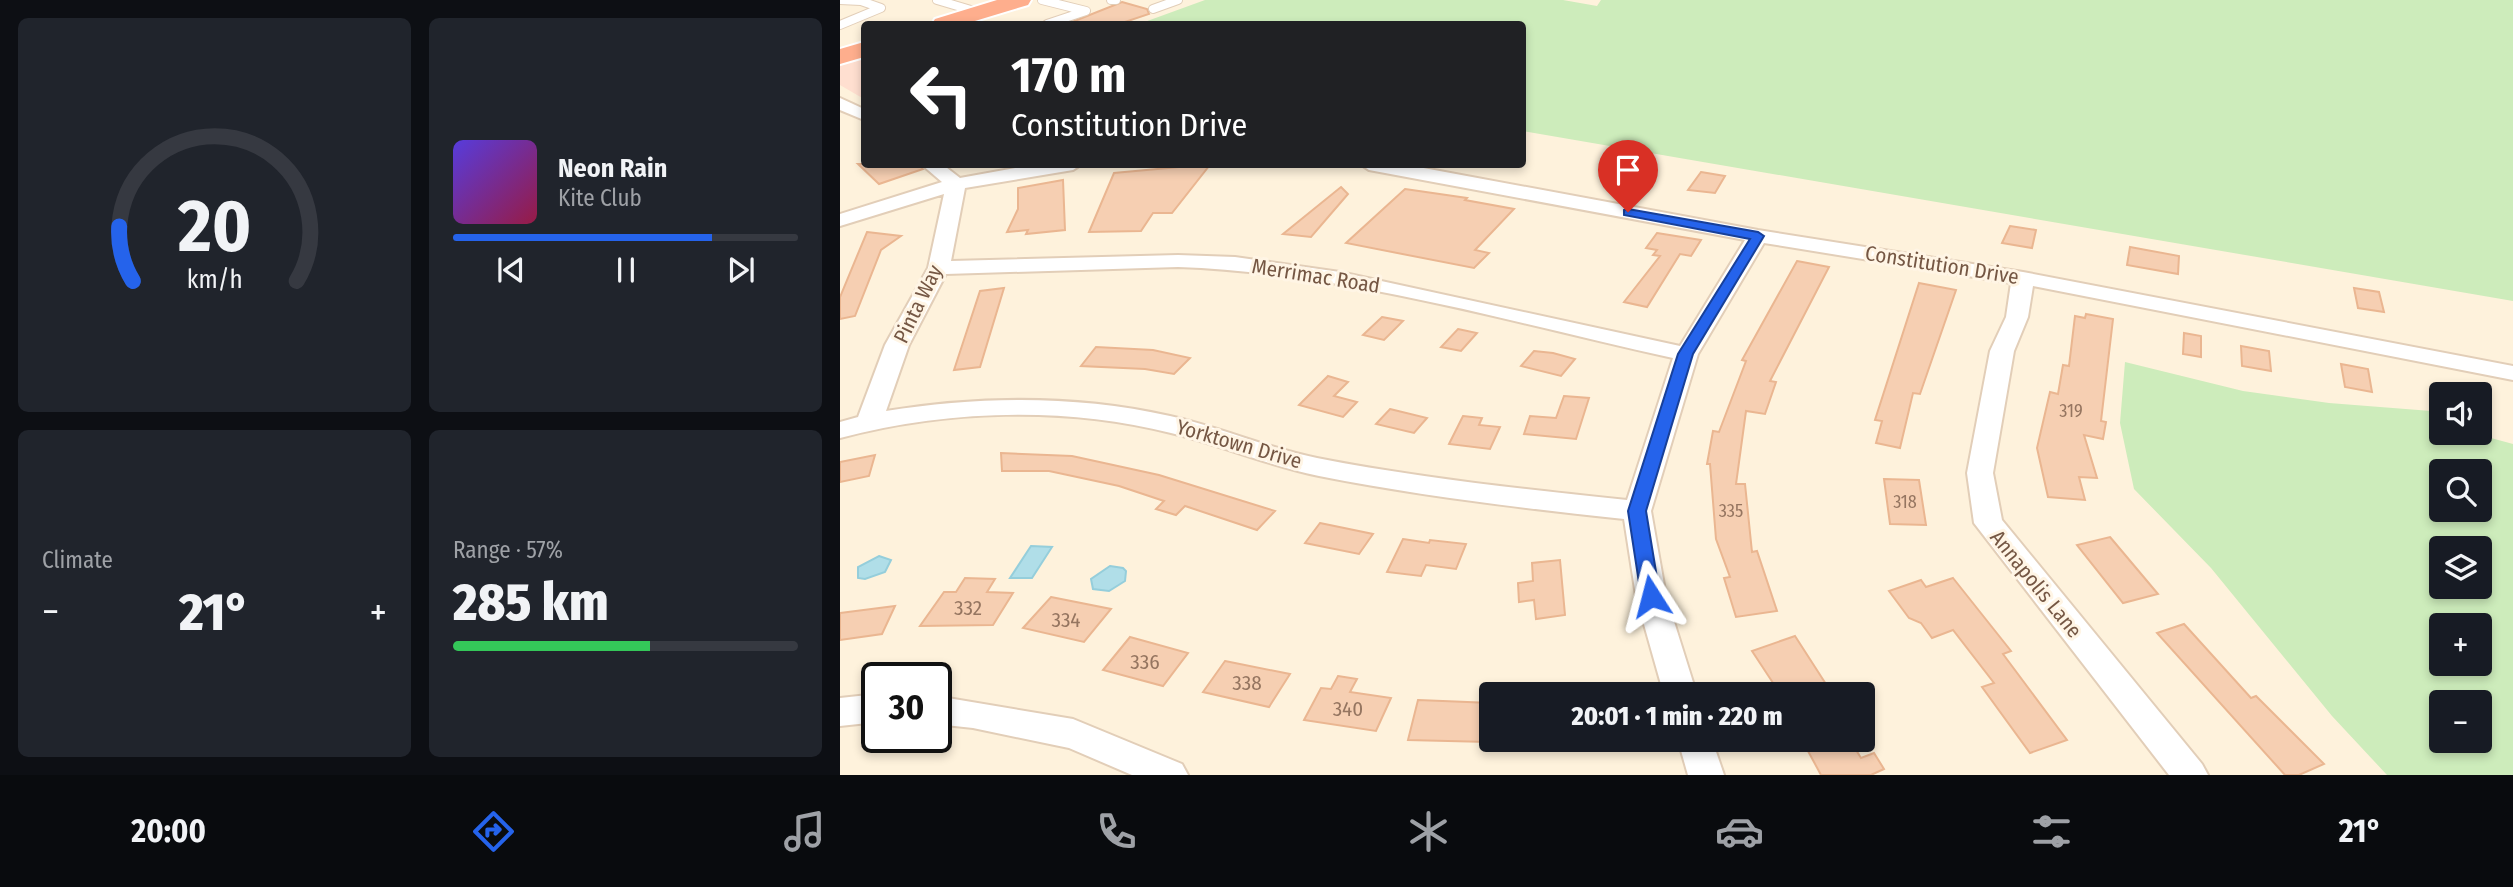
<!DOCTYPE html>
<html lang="en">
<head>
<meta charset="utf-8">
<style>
  :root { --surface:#171b24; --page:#20242c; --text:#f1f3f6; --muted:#9ea1a6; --line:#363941; --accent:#2563eb }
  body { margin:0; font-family:"Fira Sans Condensed",sans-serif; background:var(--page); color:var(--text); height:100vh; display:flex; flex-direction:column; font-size:26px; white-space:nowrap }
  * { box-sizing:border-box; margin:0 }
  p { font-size:23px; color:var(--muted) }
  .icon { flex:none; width:38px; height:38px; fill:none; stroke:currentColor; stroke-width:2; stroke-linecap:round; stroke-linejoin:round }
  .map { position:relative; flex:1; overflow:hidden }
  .side { display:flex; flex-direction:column; gap:18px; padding:18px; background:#0d0f14; width:840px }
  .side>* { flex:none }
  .guide { position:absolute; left:21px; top:21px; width:665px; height:147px; border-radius:7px; box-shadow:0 4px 10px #0003; background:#202124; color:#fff; overflow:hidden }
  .fabs { position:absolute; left:1589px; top:382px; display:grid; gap:14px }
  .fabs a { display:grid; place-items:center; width:63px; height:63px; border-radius:7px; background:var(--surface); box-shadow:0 4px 10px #0003; font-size:35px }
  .speed { position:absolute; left:21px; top:662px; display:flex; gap:14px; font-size:35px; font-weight:700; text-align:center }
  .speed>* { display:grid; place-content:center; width:91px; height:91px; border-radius:50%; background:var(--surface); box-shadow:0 4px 10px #0003; line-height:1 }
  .speed .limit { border:4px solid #111; border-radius:10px; background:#fff; color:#111 }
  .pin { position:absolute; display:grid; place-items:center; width:60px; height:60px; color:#fff; margin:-72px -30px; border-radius:50% 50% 50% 0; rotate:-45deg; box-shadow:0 0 7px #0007 }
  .pin .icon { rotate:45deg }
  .me { position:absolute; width:77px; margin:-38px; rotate:351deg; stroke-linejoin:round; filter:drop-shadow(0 0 5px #0008) }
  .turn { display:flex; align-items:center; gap:24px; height:147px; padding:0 35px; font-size:32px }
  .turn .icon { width:91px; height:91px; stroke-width:2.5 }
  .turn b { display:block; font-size:49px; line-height:60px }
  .big { font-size:52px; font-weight:800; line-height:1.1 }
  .side .widget { flex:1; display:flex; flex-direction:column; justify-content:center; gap:10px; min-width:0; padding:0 24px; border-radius:10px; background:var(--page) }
  .side .dial { align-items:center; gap:0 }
  .dial svg { height:182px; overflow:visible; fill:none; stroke:var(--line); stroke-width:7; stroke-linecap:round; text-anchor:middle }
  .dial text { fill:var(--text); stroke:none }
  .song { display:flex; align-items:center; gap:21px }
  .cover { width:84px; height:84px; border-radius:10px; background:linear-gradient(135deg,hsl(250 70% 55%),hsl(340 70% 35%)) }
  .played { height:7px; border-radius:4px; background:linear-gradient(90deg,var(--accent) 75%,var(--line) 75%) }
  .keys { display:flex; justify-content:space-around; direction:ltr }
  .heat { display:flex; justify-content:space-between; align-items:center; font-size:38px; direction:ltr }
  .charge { height:10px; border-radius:5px; background:linear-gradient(90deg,#34c759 57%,var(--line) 0) }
  .side .tiles { flex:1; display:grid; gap:18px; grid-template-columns:repeat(2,1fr) }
  .trip { position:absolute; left:639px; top:682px; width:396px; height:70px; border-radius:7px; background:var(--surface); box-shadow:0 4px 10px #0003; font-weight:800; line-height:70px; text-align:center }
  .menu { display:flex; height:112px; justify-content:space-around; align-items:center; background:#090b0e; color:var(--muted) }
  .menu .icon { width:49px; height:49px }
  .menu .selected { color:var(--accent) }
  .menu b { font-size:32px; color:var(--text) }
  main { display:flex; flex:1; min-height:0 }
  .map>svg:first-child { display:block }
  .commercial { fill:#ffdfd0 }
  .green { fill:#cdecbb; fill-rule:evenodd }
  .water { fill:#b0dee8; stroke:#95cedb; stroke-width:2 }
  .building { fill:#f6cfb2; stroke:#eab691; stroke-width:2 }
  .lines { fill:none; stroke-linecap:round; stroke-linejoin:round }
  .lane-casing { stroke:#e2ceb8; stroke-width:10 }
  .street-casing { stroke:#e2ceb8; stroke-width:4 }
  .highway-casing { stroke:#fff; stroke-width:4 }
  .lane { stroke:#fff; stroke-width:8 }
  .street { fill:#fff; fill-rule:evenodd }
  .highway { fill:#feae8d; fill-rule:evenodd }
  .route { fill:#2563eb; stroke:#184099; stroke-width:2 }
  .labels { text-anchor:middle; stroke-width:6; stroke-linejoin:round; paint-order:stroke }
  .number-label { font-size:18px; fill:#957560 }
  .street-label { font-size:21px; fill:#755744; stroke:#fff5e5 }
  .near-number-label { font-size:21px; fill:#957560 }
</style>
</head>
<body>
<main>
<section class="side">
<div class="tiles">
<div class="widget dial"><svg viewBox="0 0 100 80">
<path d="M14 69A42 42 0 1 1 86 69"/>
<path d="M14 69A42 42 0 0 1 8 45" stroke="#2563eb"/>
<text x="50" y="56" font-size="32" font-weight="700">20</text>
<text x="50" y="72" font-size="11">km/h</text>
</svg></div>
<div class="widget">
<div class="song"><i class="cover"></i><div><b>Neon Rain</b><p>Kite Club</p></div></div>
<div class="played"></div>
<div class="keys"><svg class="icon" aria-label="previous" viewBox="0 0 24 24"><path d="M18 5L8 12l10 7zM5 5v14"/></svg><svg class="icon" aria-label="pause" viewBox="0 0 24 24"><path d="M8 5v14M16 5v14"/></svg><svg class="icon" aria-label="next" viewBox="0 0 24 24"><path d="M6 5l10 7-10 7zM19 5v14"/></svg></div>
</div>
<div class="widget"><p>Climate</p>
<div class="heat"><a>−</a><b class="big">21°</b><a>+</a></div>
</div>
<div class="widget"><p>Range · 57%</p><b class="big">285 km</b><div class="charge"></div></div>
</div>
</section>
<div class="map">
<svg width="1673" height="775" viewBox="0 0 1673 775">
  <rect width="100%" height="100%" fill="#fef2dc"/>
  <path class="commercial" d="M 24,55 L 24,99 L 0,85 L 0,64 Z"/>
  <g class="green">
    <path d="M 365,0 L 723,0 L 757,6 L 761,0 L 1673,0 L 1673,301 L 683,131 L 682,24 L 299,24 Z"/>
    <path d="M 1285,362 L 1403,391 L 1489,403 L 1591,411 L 1601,417 L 1601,432 L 1629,432 L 1673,444 L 1673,775 L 1547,775 L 1492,716 L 1371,568 L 1294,489 L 1280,423 ZM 1601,471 L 1640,471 L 1640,509 L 1601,509 ZM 1601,548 L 1640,548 L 1640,586 L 1601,586 ZM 1601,625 L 1640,625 L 1640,663 L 1601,663 ZM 1601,702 L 1640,702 L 1640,740 L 1601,740 Z"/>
  </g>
  <g class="water">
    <path d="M 191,546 L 212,547 L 192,578 L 170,578 Z"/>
    <path d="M 39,556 L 51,560 L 45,572 L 25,579 L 18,578 L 18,567 Z"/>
    <path d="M 270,566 L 283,568 L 286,571 L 285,581 L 269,591 L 253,589 L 251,579 Z"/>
  </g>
  <g class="building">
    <path d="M 282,2 L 307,9 L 309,14 L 279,24 L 227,24 Z"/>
    <path d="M 18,164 L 79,164 L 83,169 L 39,184 Z"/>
    <path d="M 350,166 L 369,166 L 332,213 L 313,213 L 301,231 L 249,232 L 274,173 Z"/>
    <path d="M 861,172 L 885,176 L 875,193 L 848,190 Z"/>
    <path d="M 223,180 L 225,230 L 186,234 L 188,230 L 167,232 L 178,209 L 178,188 Z"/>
    <path d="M 501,187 L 508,194 L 471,237 L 443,234 Z"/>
    <path d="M 565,189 L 627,198 L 625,200 L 674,209 L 635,250 L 649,253 L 634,268 L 506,243 Z"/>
    <path d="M 1170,226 L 1196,230 L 1192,248 L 1162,243 Z"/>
    <path d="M 27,232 L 61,236 L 41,250 L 15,316 L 0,319 L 0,297 Z"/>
    <path d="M 817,233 L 861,240 L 851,256 L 840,254 L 807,307 L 784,302 L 820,256 L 813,255 L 817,250 L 806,248 Z"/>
    <path d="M 1290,247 L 1339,256 L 1338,274 L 1287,265 Z"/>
    <path d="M 957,261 L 989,267 L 930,381 L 936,382 L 925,414 L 906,411 L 896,484 L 905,484 L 912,552 L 917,551 L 937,611 L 896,617 L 884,578 L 890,577 L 876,539 L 870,464 L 867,464 L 873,431 L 879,432 L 906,361 L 902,360 Z"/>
    <path d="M 1079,283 L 1116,290 L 1080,394 L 1073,393 L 1060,448 L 1036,443 L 1042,421 L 1035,420 Z"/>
    <path d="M 164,288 L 140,367 L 114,370 L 140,291 Z"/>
    <path d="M 1514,288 L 1539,292 L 1544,312 L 1518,308 Z"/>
    <path d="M 1246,314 L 1273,319 L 1261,421 L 1266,422 L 1263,439 L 1244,435 L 1257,478 L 1239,477 L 1245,500 L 1208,497 L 1197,448 L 1210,392 L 1218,394 L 1223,365 L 1229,366 L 1235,316 L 1245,318 Z"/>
    <path d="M 542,317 L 563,321 L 544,340 L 523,335 Z"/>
    <path d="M 618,329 L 637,333 L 621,351 L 601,347 Z"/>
    <path d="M 1344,333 L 1361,336 L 1361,357 L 1343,354 Z"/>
    <path d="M 1401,346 L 1429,351 L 1431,371 L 1402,366 Z"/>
    <path d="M 256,347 L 313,350 L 350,358 L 334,374 L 305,369 L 241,366 Z"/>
    <path d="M 694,351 L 713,353 L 735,359 L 721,376 L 681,366 Z"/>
    <path d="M 1501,364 L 1528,369 L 1532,392 L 1505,387 Z"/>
    <path d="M 488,376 L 508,382 L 494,396 L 517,402 L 503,417 L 459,405 Z"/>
    <path d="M 724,396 L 749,398 L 736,439 L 684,434 L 690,416 L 716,418 Z"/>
    <path d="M 550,409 L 587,418 L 574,433 L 536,424 Z"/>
    <path d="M 623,416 L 642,418 L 639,425 L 660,427 L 650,449 L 609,444 Z"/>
    <path d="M 161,453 L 232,456 L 319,475 L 435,511 L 417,530 L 345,506 L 336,515 L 316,509 L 324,501 L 279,486 L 209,471 L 162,471 Z"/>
    <path d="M 35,455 L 29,476 L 0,482 L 0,462 Z"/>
    <path d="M 1044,479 L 1079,480 L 1086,525 L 1050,524 Z"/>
    <path d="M 480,523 L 533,534 L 519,554 L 465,543 Z"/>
    <path d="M 1270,537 L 1318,594 L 1283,603 L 1237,545 Z"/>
    <path d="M 563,539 L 589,543 L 590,540 L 626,544 L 616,569 L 586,565 L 581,576 L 547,572 Z"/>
    <path d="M 720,560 L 725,615 L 696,619 L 694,600 L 679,602 L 678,583 L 693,581 L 692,563 Z"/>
    <path d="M 125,578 L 155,579 L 147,592 L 173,593 L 153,625 L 80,626 L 104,592 L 116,592 Z"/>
    <path d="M 1113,578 L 1171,651 L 1163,654 L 1227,740 L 1190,753 L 1142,687 L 1154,683 L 1113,630 L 1092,638 L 1081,623 L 1069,618 L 1049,591 L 1081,580 L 1086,587 Z"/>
    <path d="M 211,597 L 271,609 L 244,642 L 183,628 Z"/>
    <path d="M 55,606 L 42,634 L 0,640 L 0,613 Z"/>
    <path d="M 1344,624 L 1411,698 L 1416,696 L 1484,764 L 1459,775 L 1445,775 L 1317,633 Z"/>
    <path d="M 955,636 L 993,695 L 941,695 L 912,651 Z"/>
    <path d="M 290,637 L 348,653 L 323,686 L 263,670 Z"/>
    <path d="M 385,661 L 450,674 L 429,707 L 363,692 Z"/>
    <path d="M 498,676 L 517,679 L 510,692 L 551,698 L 536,731 L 464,720 L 481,688 L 491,689 Z"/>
    <path d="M 578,700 L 651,703 L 648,742 L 568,740 Z"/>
    <path d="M 999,740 L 1010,740 L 1021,758 L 1034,753 L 1044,769 L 1031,775 L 981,775 L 968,751 Z"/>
  </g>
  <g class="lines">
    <defs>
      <g id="lane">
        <path d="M 0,0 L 21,1 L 41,8 L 0,25"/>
        <path d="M 97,0 L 141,13"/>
        <path d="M 202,0 L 246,11 L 207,24"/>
        <path d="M 271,0 L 276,0"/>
        <path d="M 313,9 L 338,0"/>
      </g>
      <g id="street">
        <path d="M 0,98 L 24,109 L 24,120 L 0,110 Z"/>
        <path d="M 81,164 L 102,164 L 120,178 L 198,164 L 242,164 L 233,170 L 125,188 L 111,261 L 338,255 L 395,257 L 500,272 L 840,346 L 905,240 L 529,170 L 520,164 L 562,164 L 918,230 L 1183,272 L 1673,366 L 1673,380 L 1193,286 L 1188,317 L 1174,351 L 1153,473 L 1162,520 L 1362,764 L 1368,775 L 1329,775 L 1134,523 L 1127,473 L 1150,351 L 1166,317 L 1171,283 L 924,243 L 858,354 L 811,511 L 826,596 L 857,695 L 824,695 L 796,596 L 784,519 C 682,508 580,496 479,476 C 429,466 381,445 331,433 C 224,406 106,410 0,438 L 0,422 L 18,417 L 45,345 L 88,268 L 104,194 L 0,226 L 0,214 L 102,182 ZM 338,267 C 505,273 670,322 833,358 L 787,500 C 683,489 579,478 477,458 C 427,448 380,427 330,416 C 237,395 139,396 46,411 L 69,345 L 106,274 Z"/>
        <path d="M 37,694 L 37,722 L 0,726 L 0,698 Z"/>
        <path d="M 96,696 L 233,719 L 342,764 L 348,775 L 292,775 L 229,748 L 133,728 L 96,724 Z"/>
        <path d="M 838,740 L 872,740 L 884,775 L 848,775 Z"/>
      </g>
      <g id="highway">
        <path d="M 157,0 L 191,0 L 188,5 L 125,24 L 92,24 L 95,19 Z"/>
        <path d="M 24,42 L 24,57 L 0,64 L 0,49 Z"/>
      </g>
    </defs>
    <use href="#lane" class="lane-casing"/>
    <use href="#street" class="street-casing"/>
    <use href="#highway" class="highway-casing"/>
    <use href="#lane" class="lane"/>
    <use href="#street" class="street"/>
    <use href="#highway" class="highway"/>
  </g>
  <path class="route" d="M 788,209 L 918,232 L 924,236 L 853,354 L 806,511 L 820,596 L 818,601 L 804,601 L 801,596 L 788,511 L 838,354 L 910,239 L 784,215 L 784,210 Z"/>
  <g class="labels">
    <g class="number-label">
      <text x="1231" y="417">319</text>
      <text x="1065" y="508">318</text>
      <text x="891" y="517">335</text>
    </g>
    <g class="street-label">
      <text transform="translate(1102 265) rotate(9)" y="7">Constitution Drive</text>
      <text transform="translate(476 276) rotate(9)" y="7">Merrimac Road</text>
      <text transform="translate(78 304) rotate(-64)" y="7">Pinta Way</text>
      <text transform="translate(399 444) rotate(16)" y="7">Yorktown Drive</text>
      <text transform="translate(1196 584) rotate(51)" y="7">Annapolis Lane</text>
    </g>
    <g class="near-number-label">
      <text x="128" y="615">332</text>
      <text x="226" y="627">334</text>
      <text x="305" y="669">336</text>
      <text x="407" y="690">338</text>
      <text x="508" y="716">340</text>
    </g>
  </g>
</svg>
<div class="fabs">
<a><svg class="icon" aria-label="sound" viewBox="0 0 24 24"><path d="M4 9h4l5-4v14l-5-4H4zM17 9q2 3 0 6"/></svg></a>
<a><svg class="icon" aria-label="search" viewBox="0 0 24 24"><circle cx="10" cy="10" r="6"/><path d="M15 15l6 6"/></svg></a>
<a><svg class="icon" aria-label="layers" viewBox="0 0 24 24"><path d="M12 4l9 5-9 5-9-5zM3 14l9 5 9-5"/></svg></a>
<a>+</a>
<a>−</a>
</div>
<div class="speed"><div class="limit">30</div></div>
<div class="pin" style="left:788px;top:212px;background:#d93025"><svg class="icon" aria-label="arrive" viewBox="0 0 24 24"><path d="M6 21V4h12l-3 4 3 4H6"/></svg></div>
<svg class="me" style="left:811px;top:596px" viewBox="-20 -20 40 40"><path d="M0-17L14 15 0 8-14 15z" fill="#2563eb" stroke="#fff" stroke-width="4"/></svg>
<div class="trip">20:01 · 1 min · 220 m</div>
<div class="guide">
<div class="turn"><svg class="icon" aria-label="left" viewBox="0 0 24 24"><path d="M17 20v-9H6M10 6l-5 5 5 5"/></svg><div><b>170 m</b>Constitution Drive</div></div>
</div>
</div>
</main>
<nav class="menu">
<b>20:00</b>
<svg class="icon selected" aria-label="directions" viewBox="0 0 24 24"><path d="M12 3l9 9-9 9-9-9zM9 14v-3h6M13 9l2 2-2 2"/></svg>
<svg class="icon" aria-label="music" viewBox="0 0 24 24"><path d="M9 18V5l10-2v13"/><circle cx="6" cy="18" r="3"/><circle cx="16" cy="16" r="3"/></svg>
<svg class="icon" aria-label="phone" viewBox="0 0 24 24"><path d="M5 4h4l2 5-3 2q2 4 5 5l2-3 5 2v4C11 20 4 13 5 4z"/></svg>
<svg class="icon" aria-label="climate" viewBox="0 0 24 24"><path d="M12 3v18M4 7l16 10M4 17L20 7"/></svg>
<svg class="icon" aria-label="car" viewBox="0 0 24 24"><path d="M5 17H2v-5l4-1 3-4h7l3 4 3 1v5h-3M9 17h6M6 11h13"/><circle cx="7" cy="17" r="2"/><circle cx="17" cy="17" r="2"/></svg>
<svg class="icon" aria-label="filters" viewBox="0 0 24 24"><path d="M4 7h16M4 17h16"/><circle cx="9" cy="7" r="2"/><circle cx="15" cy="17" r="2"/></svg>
<b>21°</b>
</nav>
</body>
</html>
